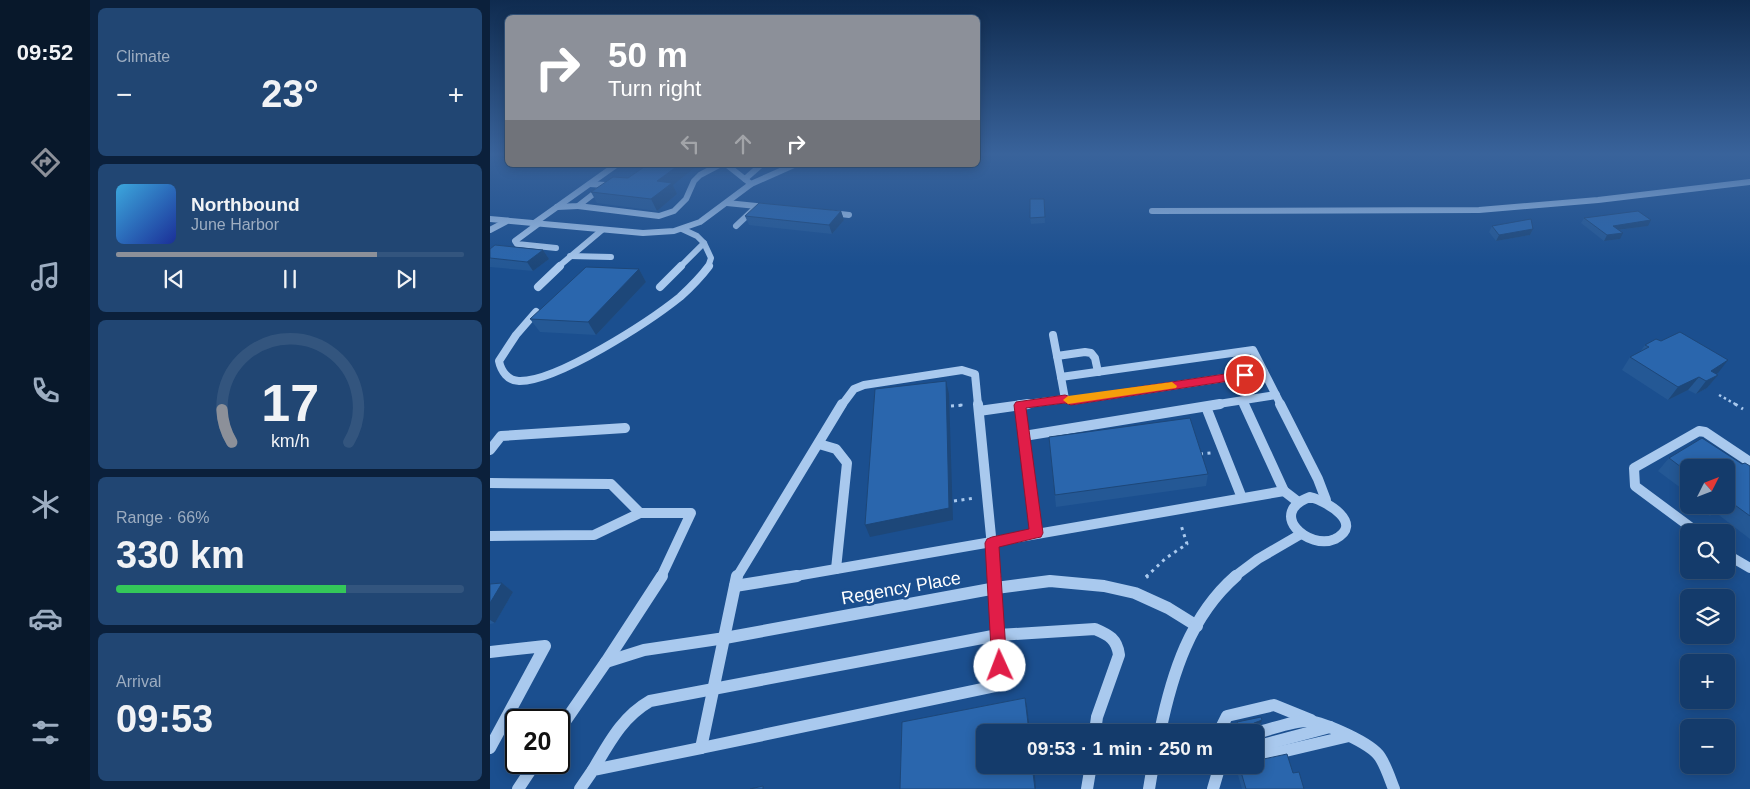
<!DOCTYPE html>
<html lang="en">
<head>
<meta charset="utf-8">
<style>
  :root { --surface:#143b6b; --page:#214673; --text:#f1f3f6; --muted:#9dadc1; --line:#33557e; --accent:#8c9099 }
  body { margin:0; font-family:Helvetica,sans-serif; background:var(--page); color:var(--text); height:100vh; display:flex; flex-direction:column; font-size:19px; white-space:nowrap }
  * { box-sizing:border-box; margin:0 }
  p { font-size:16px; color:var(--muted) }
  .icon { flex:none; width:28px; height:28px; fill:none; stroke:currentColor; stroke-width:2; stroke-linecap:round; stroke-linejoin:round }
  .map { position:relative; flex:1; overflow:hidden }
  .sheet { display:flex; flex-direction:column; gap:8px; padding:8px; background:#0b203b; width:400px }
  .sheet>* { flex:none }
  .banner { position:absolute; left:15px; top:15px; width:475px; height:152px; border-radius:8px; box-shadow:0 2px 12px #0003,0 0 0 1px var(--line); background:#8c9099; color:#fff; overflow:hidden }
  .needle { width:32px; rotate:48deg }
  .buttons { position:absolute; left:1190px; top:459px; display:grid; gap:10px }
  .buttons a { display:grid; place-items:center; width:55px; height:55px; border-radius:8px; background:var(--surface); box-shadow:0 2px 12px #0003,0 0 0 1px var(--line); font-size:25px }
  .speed { position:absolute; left:15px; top:709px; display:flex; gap:10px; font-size:25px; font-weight:700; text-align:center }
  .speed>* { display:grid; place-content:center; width:65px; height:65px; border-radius:50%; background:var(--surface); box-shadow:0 2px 12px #0003,0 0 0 1px var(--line); line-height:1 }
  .speed .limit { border:2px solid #111; border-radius:8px; background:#fff; color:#111 }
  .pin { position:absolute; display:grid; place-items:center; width:42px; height:42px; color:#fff; margin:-21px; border:2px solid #fff; border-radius:50%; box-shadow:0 1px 5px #0007 }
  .me { position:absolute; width:55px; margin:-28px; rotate:358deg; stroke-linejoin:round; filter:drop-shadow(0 0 4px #0008) }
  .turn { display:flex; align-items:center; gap:18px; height:105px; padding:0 20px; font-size:22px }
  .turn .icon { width:65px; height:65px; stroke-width:2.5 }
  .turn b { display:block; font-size:35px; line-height:42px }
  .lanes { display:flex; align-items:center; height:48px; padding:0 20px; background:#0003; justify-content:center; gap:25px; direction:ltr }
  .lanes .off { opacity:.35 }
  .big { font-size:38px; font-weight:700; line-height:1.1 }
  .sheet .tile { flex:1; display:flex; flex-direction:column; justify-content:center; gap:8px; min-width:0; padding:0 18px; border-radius:8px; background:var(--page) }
  .sheet .dial { align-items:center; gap:0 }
  .dial svg { height:130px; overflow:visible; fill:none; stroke:var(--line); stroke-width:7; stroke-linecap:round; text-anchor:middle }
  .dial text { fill:var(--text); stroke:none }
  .song { display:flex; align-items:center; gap:15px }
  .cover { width:60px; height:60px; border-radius:8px; background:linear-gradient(135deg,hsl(200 70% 55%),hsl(230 70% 35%)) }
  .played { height:5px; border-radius:2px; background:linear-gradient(90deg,var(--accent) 75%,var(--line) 75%) }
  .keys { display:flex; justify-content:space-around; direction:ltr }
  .heat { display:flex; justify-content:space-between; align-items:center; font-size:28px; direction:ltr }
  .charge { height:8px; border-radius:4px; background:linear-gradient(90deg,#34c759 66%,var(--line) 0) }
  .trip { position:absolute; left:486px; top:724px; width:288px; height:50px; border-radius:8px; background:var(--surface); box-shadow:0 2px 12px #0003,0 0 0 1px var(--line); font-weight:700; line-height:50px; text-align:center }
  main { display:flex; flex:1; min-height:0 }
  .menu { display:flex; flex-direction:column; width:90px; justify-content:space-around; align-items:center; background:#08182b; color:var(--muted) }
  .menu .icon { width:35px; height:35px }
  .menu .on { color:var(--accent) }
  .menu b { font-size:22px; color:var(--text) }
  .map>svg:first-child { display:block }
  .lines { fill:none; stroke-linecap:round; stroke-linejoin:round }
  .path-far2 { stroke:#a9c9ee; stroke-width:2.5; stroke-dasharray:2.5 3; stroke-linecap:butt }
  .path-far1 { stroke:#a9c9ee; stroke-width:3; stroke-dasharray:3 4.5; stroke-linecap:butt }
  .path { stroke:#a9c9ee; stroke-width:4; stroke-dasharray:4 5; stroke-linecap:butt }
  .minor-far3 { stroke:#a9c9ee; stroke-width:6 }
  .minor-far2 { stroke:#a9c9ee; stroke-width:8 }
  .minor-far1 { stroke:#a9c9ee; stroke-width:10 }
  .minor { stroke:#a9c9ee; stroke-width:12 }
  .wall { fill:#245895 }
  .shaded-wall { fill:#1d4779 }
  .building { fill:#2a66ad; stroke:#1d4779 }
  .route { fill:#e11d48; stroke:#92132f }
  .slow { fill:#f59e0b }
  .labels { text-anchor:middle; stroke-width:5; stroke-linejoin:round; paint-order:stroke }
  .near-street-label { font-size:18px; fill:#fff; stroke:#1b4f8f }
</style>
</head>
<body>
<main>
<nav class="menu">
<b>09:52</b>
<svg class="icon on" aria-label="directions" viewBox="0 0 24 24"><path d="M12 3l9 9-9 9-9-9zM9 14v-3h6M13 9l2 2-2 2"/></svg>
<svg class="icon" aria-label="music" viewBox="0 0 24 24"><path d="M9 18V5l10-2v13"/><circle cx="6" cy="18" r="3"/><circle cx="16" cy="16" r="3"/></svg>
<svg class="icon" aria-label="phone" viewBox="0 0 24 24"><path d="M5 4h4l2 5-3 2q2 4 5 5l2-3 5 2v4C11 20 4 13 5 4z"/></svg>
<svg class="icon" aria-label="climate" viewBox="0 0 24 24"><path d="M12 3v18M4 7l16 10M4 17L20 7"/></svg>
<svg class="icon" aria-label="car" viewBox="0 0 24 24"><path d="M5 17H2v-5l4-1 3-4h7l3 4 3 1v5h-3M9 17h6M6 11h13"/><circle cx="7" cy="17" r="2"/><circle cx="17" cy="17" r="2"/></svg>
<svg class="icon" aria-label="filters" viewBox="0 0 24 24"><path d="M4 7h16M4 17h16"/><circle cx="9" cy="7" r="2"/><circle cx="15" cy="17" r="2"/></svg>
</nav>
<section class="sheet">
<div class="tile"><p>Climate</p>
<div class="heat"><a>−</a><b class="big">23°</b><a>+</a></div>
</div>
<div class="tile">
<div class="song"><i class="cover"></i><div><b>Northbound</b><p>June Harbor</p></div></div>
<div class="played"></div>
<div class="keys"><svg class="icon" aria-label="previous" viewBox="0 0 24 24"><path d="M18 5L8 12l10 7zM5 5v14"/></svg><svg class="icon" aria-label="pause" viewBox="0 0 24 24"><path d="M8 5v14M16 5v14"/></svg><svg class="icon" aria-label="next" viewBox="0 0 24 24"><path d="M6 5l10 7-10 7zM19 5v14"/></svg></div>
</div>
<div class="tile dial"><svg viewBox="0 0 100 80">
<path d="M14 69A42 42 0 1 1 86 69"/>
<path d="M14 69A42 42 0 0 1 8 49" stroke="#8c9099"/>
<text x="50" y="56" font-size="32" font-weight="700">17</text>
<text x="50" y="72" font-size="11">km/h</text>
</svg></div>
<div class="tile"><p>Range · 66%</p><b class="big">330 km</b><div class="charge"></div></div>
<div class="tile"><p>Arrival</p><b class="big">09:53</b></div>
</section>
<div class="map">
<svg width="1260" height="789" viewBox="0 0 1260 789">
  <rect width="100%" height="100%" fill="#1b4f8f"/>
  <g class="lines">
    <g class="path-far2">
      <path d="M 1229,395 L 1247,405"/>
      <path d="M 470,405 L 475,405"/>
    </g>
    <g class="path-far1">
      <path d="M 1245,404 L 1253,409"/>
      <path d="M 461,406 L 475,405"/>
      <path d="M 710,454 L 721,453"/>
      <path d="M 464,501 L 485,498"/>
      <path d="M 656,577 L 676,558 L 697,544 L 691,525"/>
    </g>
    <path class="path" d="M 656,577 L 658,576"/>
    <g class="minor-far3">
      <path d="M 237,165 L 261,184"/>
      <path d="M 255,179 L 271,165"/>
      <path d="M 237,203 L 276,207"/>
      <path d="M 88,206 L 169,216 L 184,211 L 196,199 L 204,181 L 210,175 L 229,165"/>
      <path d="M 67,207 L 88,206 L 115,185 L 100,184"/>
      <path d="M 662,211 L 989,210 L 1108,200 L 1260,182"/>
      <path d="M 342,213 L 359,215"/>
      <path d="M 0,219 L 153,233 L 184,231 L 210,222 L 261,184 L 304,165"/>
      <path d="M 43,224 L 126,165"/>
      <path d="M 48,224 L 25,241 L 27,244 L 66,248"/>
      <path d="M 246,226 L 263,210"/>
      <path d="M 0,230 L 17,221"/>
      <path d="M 214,243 L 221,258 L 218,267"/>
      <path d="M 80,256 L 121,257"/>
      <path d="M 68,267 L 112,230"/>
      <path d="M 190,267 L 214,243 L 207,236 L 192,229"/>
    </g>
    <g class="minor-far2">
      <path d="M 48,287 L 70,266"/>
      <path d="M 170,287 L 191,266"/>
      <path d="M 46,312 L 26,335 L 9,361 C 11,371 18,381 29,381 C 67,382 160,321 190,297 C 201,287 210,278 219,266"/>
      <path d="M 563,335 L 571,377"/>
      <path d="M 567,356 L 595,352 L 601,353 L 605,358 L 608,372"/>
      <path d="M 575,399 L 581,401 L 774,372"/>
      <path d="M 753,401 L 755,405"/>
      <path d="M 352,405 L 364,389 L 374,385 L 472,370 L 485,374 L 488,405"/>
      <path d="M 529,405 L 575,399 L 571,377 L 763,350 L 791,405"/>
      <path d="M 722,405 L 786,395"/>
    </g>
    <g class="minor-far1">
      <path d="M 488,404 L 505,577"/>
      <path d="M 754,404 L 794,491"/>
      <path d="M 790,404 L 828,479 L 836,500"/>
      <path d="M 530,405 L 546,533"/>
      <path d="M 716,407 L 752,498"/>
      <path d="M 489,411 L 538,404"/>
      <path d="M 534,436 L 730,404"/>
      <path d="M 329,444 L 346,449 L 357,463 L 346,569"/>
      <path d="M 0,450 L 11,436 L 135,428"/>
      <path d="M 0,483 L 121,484 L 150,513"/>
      <path d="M 820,497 C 837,501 875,524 845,539 C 819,551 776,513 820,497 Z"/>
      <path d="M 1207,532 L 1145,486 L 1144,468 L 1209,431 L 1215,432 L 1260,462"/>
      <path d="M 0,536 L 104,535 L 150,513 L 201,513 L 171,577"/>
      <path d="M 1236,554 L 1260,568"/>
      <path d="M 247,577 L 352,404"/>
      <path d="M 300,577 L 794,491 L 807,501"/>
      <path d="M 744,577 L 768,559 L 811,534"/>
    </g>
    <g class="minor">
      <path d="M 245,586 L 307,576"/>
      <path d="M 0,652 L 55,646 L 0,748"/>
      <path d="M 116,662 L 154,650 L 235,638 L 506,588 L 560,581 L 614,586 L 645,593 L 678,608 L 707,626"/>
      <path d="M 69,730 L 116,662 L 172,576"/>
      <path d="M 670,732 C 682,674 700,616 746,576"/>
      <path d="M 729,732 L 737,716 L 784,705 L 821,720"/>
      <path d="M 765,733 C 780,730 804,720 818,721 C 835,723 881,743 890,757 C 896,766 900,779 904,789"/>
      <path d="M 765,747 L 840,727"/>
      <path d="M 211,748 L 247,576"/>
      <path d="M 211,748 L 506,686 L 510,681 L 505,576"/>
      <path d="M 765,758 L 859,736"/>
      <path d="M 103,770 C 119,743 132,717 160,701 L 508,635 L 605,629 C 619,635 627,639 629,655 L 607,717 L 605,732"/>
      <path d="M 28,789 L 46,762"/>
      <path d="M 90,789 L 103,770 L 211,748"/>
      <path d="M 597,789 L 601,765"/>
      <path d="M 659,789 L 663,765"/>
      <path d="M 723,789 L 730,765"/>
    </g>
  </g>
  <g class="wall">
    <path d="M 183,185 L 187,194 L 167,211 L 107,203 L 101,192 Z"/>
    <path d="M 554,199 L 555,223 L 541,224 L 540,218 Z"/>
    <path d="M 351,211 L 354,220 L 342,234 L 259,225 L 255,216 Z"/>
    <path d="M 1094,218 L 1158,226 L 1129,230 L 1130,239 L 1114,241 L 1091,223 Z"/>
    <path d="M 1002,226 L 1043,229 L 1040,235 L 1006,241 L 999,232 Z"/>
    <path d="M 0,249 L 53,250 L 59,259 L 43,271 L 0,267 Z"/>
    <path d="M 149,269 L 156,282 L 106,335 L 50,332 L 40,319 Z"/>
    <path d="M 1171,341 L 1228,373 L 1226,374 L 1228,375 L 1217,388 L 1206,394 L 1198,390 L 1178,400 L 1132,370 L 1140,357 L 1150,352 L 1155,345 Z"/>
    <path d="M 559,437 L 718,474 L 716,486 L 566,507 Z"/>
    <path d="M 1179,458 L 1260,466 L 1260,539 L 1225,512 L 1220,516 L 1206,505 L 1236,505 L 1236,468 L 1199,468 L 1199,494 L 1168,471 Z"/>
    <path d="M 12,583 L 23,592 L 5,623 L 0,624 L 0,584 Z"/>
    <path d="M 747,722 L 771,723 L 763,725 L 758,729 L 758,732 L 749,732 L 746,724 Z"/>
    <path d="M 747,765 L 765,765 L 803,773 L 814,789 L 752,789 L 746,768 Z"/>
  </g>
  <g class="shaded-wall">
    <path d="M 189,165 L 208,165 L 183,185 L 187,194 L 167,211 L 161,199 L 167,181 Z"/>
    <path d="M 351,211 L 354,220 L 342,234 L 339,225 Z"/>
    <path d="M 1161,220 L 1158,226 L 1119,231 L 1123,226 Z"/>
    <path d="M 1043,229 L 1040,235 L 1006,241 L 1009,235 Z"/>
    <path d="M 1133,233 L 1130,239 L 1114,241 L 1117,235 Z"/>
    <path d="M 53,250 L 59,259 L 43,271 L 37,262 Z"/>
    <path d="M 149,269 L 156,282 L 106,335 L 98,322 Z"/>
    <path d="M 1238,360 L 1228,373 L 1215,381 L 1221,371 Z"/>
    <path d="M 1228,375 L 1217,388 L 1206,394 L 1216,381 Z"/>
    <path d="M 1209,377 L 1198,390 L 1178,400 L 1188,387 Z"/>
    <path d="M 456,381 L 459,394 L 463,520 L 380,537 L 375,525 Z"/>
    <path d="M 1231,505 L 1232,505 L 1220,516 Z"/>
    <path d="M 12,583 L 23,592 L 5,623 L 0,620 L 0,603 Z"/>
    <path d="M 535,698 L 537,706 L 540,732 L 539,732 Z"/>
    <path d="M 772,720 L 771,723 L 763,725 L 757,730 L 758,728 L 764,723 Z"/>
    <path d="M 542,765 L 544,765 L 546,789 L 545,789 Z"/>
  </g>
  <g class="building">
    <path d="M 157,165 L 189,165 L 167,181 L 182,183 L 161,199 L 101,192 L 123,177 L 138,178 Z"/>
    <path d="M 540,199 L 554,199 L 555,217 L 540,218 Z"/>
    <path d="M 269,203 L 351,211 L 339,225 L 255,216 Z"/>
    <path d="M 1148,211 L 1161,220 L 1123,226 L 1133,233 L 1117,235 L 1094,218 Z"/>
    <path d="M 1041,219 L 1043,229 L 1009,235 L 1002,226 Z"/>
    <path d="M 5,245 L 53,250 L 37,262 L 0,258 L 0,249 Z"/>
    <path d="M 96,267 L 149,269 L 98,322 L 40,319 Z"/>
    <path d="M 1190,332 L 1238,360 L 1221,371 L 1228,375 L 1216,381 L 1209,377 L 1188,387 L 1140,357 L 1159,347 L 1155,345 L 1166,339 L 1171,341 Z"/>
    <path d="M 456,381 L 459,508 L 375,525 L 385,389 Z"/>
    <path d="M 700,418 L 718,474 L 565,495 L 559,437 Z"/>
    <path d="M 1212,438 L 1252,464 L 1255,463 L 1260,466 L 1260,516 L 1238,500 L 1236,501 L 1236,468 L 1199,468 L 1199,473 L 1179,458 Z"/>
    <path d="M 12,583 L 0,603 L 0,584 Z"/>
    <path d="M 535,698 L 539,732 L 495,732 L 495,765 L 542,765 L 545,789 L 410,789 L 412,722 Z"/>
    <path d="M 771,717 L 772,720 L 764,723 L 758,728 L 758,732 L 751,732 L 747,722 Z"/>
    <path d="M 797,754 L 803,773 L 809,772 L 814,789 L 756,789 L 749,765 L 765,765 L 765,759 L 769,760 Z"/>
    <path d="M 273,786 L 273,789 L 260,789 Z"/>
  </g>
  <linearGradient id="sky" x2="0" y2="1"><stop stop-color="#0f2b4f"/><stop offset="0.58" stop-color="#39639b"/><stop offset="1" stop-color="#39639b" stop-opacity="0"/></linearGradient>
  <rect width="1260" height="266" fill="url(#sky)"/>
  <path class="route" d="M 755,371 L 759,372 L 760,375 L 759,378 L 581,405 L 575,403 L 536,408 L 553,533 L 551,537 L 546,538 L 509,547 L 517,666 L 515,671 L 510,673 L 504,671 L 502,666 L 495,543 L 497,539 L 502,537 L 539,529 L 524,405 L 526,402 L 575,395 L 581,397 Z"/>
  <path class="slow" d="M 682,382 L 687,386 L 686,388 L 578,404 L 573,400 L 578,396 Z"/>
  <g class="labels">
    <g class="near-street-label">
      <text transform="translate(411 588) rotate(-10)" y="6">Regency Place</text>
    </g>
  </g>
</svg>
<div class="buttons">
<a><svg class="needle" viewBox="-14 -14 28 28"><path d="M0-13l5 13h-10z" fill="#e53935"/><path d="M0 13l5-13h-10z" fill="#9dadc1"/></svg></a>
<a><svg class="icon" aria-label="search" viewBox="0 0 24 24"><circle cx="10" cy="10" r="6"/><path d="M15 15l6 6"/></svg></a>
<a><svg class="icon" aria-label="layers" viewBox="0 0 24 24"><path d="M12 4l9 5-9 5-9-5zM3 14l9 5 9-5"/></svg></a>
<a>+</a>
<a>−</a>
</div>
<div class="speed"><div class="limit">20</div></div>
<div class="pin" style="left:755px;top:375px;background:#d93025"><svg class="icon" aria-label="arrive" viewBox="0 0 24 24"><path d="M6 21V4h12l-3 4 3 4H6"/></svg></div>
<svg class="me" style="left:510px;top:666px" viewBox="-20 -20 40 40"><circle r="19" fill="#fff"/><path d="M0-13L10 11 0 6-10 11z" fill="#e11d48"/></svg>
<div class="trip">09:53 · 1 min · 250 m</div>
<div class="banner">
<div class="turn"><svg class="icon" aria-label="right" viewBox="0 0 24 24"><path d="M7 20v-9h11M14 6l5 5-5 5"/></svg><div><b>50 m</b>Turn right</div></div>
<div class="lanes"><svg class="icon off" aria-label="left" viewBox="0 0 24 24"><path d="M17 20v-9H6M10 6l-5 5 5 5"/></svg><svg class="icon off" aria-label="ahead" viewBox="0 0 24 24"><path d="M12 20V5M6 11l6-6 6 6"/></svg><svg class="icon" aria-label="right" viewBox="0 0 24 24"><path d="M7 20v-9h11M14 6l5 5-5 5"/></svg></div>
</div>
</div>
</main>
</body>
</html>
